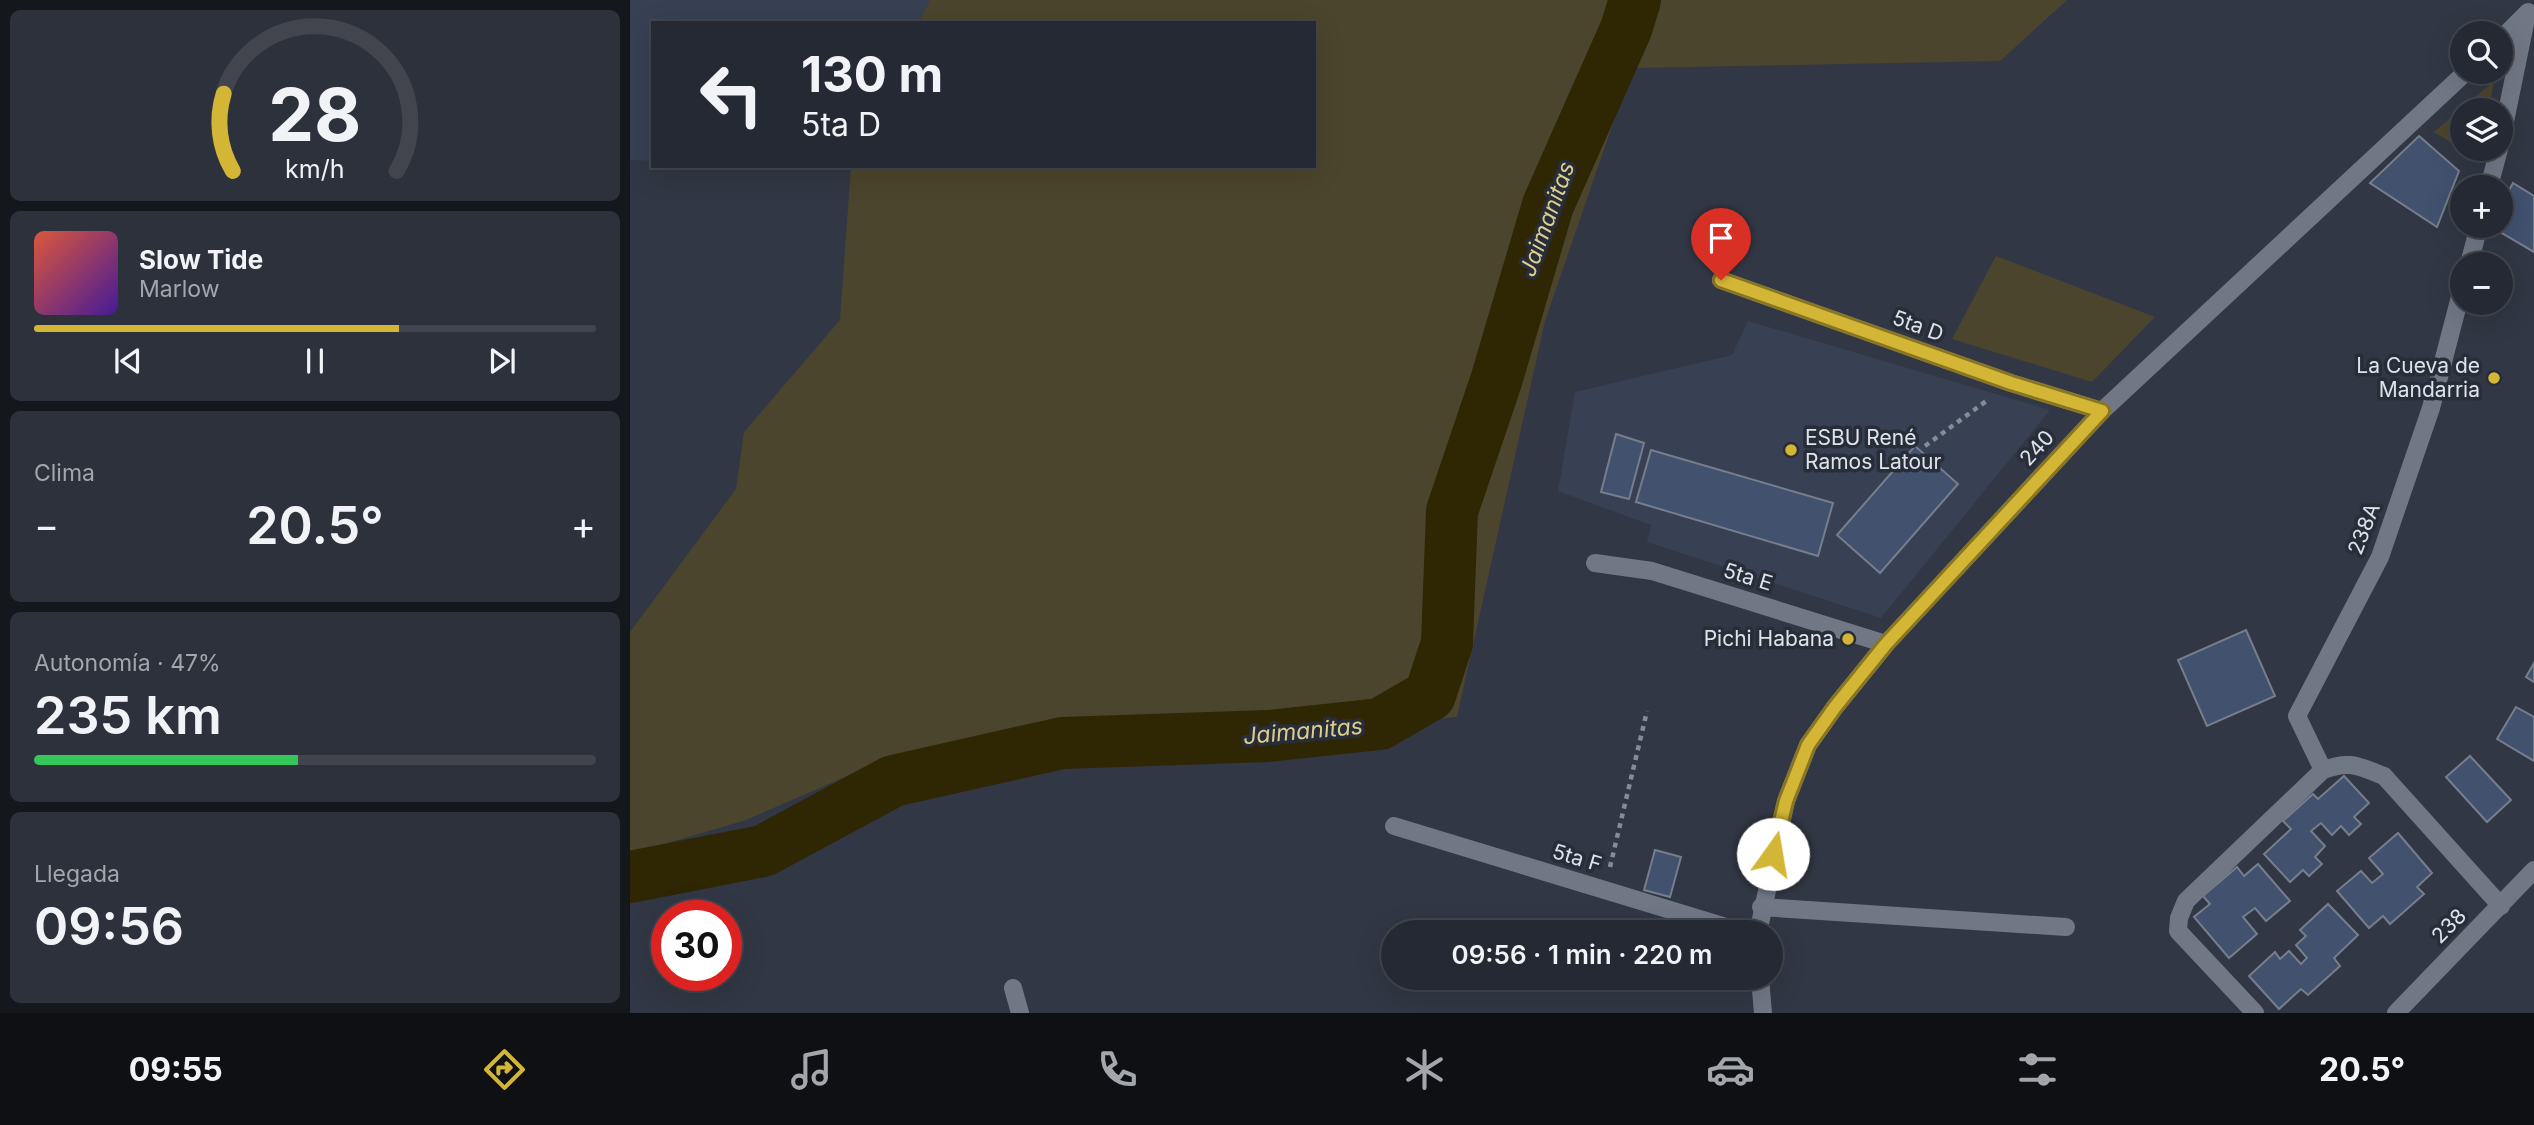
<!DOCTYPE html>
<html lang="es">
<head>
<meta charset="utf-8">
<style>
  :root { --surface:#252933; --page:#2d313b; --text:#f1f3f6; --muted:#a3a6ac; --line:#42454e; --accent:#d3b635 }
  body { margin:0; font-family:Inter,sans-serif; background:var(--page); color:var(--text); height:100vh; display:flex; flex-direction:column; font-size:26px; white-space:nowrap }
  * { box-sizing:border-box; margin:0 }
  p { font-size:23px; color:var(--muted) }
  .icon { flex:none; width:38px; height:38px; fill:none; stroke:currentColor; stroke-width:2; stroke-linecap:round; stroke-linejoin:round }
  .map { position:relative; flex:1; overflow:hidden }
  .drawer { display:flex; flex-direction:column; gap:10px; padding:10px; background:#14171c; width:630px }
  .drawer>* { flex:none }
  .guide { position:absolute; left:21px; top:21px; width:665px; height:147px; border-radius:0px; box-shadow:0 7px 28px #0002,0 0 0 2px var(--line); background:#252933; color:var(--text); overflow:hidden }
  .fabs { position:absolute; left:1820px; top:21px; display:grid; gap:14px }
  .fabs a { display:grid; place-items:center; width:63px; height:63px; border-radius:50%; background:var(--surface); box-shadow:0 7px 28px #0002,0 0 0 2px var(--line); font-size:35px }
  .speed { position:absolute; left:21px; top:900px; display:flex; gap:14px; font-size:35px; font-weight:700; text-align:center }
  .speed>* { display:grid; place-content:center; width:91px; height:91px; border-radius:50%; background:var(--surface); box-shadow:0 7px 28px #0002,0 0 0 2px var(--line); line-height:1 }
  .speed .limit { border:10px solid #d22; background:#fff; color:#111 }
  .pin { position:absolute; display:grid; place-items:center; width:60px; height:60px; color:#fff; margin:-72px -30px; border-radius:50% 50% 50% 0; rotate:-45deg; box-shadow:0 0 7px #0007 }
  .pin .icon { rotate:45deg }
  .me { position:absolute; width:77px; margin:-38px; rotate:13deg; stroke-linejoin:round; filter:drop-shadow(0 0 5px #0008) }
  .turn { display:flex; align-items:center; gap:24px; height:147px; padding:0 35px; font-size:32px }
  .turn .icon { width:91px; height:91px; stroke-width:2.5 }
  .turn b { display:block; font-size:49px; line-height:60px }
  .big { font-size:52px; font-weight:600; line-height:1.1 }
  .drawer .card { flex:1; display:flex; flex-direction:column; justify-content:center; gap:10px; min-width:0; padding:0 24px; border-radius:10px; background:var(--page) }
  .drawer .dial { align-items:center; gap:0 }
  .dial svg { height:182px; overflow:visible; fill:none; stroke:var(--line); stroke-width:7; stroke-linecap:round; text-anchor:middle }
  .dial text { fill:var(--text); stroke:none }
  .song { display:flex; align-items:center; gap:21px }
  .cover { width:84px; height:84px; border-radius:10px; background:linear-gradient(135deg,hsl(10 70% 55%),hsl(260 70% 35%)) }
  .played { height:7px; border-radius:4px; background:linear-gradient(90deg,var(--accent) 65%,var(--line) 65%) }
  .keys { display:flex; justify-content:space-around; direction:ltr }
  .heat { display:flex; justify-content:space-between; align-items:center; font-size:38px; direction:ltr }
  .charge { height:10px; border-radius:5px; background:linear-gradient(90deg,#34c759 47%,var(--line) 0) }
  .trip { position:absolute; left:751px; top:920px; width:402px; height:70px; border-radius:35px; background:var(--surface); box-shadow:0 7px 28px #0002,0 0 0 2px var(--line); font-weight:600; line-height:70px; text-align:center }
  .tab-bar { display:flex; height:112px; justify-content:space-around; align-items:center; background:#0f1014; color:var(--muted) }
  .tab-bar .icon { width:49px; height:49px }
  .tab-bar .current { color:var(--accent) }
  .tab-bar b { font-size:32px; color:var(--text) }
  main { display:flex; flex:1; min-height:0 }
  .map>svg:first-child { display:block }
  .built { fill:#374153 }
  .green { fill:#4c452d }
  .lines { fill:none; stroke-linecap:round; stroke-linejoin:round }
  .river { stroke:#2f2703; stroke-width:52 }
  .building { fill:#41516e; stroke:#767e8c; stroke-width:2 }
  .path { stroke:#868b96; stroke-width:4.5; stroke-dasharray:5 5; stroke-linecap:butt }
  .minor { stroke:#707886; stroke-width:18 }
  .route-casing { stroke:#897622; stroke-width:18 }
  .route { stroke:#d3b635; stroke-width:12 }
  .poi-dot { fill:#d3b635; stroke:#272d39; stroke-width:2.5 }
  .labels { text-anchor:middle; stroke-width:7; stroke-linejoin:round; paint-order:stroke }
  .street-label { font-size:21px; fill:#dee2ea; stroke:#272d39 }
  .poi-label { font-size:21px; fill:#dee2ea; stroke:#272d39; text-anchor:end }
  .water-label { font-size:23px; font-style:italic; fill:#dccd8e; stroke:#272d39 }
</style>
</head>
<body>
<main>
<section class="drawer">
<div class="card dial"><svg viewBox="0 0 100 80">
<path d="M14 69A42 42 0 1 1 86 69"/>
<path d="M14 69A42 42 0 0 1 10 35" stroke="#d3b635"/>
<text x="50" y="56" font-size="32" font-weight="700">28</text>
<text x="50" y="72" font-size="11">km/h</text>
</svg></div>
<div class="card">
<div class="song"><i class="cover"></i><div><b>Slow Tide</b><p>Marlow</p></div></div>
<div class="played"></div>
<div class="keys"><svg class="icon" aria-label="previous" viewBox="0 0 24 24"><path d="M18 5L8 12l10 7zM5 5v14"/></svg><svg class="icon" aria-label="pause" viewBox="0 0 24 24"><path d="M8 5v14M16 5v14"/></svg><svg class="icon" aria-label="next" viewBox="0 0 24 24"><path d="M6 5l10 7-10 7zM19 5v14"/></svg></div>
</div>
<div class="card"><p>Clima</p>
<div class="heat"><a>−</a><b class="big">20.5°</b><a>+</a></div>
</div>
<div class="card"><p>Autonomía · 47%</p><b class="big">235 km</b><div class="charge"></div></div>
<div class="card"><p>Llegada</p><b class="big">09:56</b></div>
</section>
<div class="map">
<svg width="1904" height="1013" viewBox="0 0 1904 1013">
  <rect width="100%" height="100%" fill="#313744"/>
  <g class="built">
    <path d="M 0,0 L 300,0 L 288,23 L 23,23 L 23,161 L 0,160 Z"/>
    <path d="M 1118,321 L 1420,410 L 1251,618 L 1017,542 L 1021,525 L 928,491 L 945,392 L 1102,355 Z"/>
  </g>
  <g class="green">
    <path d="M 300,0 L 1437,0 L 1370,61 L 1002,68 L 915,321 L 827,717 L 666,729 L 434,726 L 266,755 L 116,820 L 0,854 L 0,632 L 106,489 L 114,432 L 210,320 L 221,166 L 684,166 L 684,23 L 288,23 Z"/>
    <path d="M 1864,81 L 1859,110 L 1832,110 L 1832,149 L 1851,149 L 1849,160 L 1804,132 Z"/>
    <path d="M 1366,256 L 1525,317 L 1462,382 L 1322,339 Z"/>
  </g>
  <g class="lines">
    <path class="river" d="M 0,877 L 133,851 L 263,781 L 432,743 L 638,736 L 750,724 L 800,695 L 817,643 L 822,511 L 866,381 L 918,205 L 996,29 L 1005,0"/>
  </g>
  <g class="building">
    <path d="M 1789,136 L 1829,171 L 1807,227 L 1740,183 Z"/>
    <path d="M 1883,183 L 1904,196 L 1904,252 L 1860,226 L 1871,226 L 1871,205 Z"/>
    <path d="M 986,434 L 1014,443 L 999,499 L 971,492 Z"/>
    <path d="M 1285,446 L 1328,484 L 1250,573 L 1207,535 Z"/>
    <path d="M 1021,450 L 1203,503 L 1188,556 L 1006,502 Z"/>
    <path d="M 1616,630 L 1645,696 L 1577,726 L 1548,660 Z"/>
    <path d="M 1904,663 L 1904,682 L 1896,677 Z"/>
    <path d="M 1886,707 L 1904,717 L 1904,761 L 1867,739 Z"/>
    <path d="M 1840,756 L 1881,800 L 1857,822 L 1816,777 Z"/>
    <path d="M 1714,776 L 1739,803 L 1724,817 L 1731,824 L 1719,835 L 1711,826 L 1702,835 L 1691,823 L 1681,831 L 1695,846 L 1685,857 L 1692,864 L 1679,876 L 1673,870 L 1660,882 L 1634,854 L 1661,829 L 1653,821 L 1683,794 L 1688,799 Z"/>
    <path d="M 1768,833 L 1802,873 L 1787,887 L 1794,894 L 1760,924 L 1753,916 L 1739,928 L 1707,891 L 1731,871 L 1742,883 L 1753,874 L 1739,858 Z"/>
    <path d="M 1025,850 L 1051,857 L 1040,897 L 1014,890 Z"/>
    <path d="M 1628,864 L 1660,901 L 1636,921 L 1625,908 L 1613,917 L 1627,934 L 1599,958 L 1564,917 L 1580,904 L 1573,896 L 1607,867 L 1614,876 Z"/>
    <path d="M 1698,904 L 1728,935 L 1704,958 L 1710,966 L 1678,995 L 1671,989 L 1649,1009 L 1619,976 L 1645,952 L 1650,959 L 1659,951 L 1671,964 L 1677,958 L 1666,945 L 1676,936 L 1670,930 Z"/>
  </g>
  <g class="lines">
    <g class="path">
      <path d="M 1295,446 L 1359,399"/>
      <path d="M 980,867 L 1017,711"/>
    </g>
    <g class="minor">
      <path d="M 1871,39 L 1898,12"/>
      <path d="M 1871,141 L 1897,14"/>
      <path d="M 1859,187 L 1869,149"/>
      <path d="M 1839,264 L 1849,226"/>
      <path d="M 1091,280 L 1381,383 L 1472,411"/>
      <path d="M 965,563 L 1022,571 L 1256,644"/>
      <path d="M 1693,770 L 1667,716 L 1750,557 L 1801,408 L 1832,289"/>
      <path d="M 764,826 L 1116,933"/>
      <path d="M 1131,907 L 1436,927"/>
      <path d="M 1128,933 L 1156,801 L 1178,745 L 1205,707 L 1256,644 L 1472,411 L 1836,72"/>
      <path d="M 1130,978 L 1133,1013"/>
      <path d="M 383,988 L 390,1013"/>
      <path d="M 1625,1013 L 1548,931 L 1549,918 L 1556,901 L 1693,770 C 1720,760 1728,766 1754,776 L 1871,906"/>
      <path d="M 1766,1013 L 1904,870"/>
    </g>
  </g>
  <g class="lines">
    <defs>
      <path id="route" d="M 1091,280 L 1381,383 L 1472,411 L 1256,644 L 1205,707 L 1178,745 L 1156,801 L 1143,854"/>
    </defs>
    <use href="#route" class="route-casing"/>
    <use href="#route" class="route"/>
  </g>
  <g class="poi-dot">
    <circle cx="1864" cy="378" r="7"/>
    <circle cx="1161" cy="450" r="7"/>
    <circle cx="1218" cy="639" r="7"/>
  </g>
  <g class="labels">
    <g class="street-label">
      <text transform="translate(1288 326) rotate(20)" y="7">5ta D</text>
      <text transform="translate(1407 448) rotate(-48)" y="7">240</text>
      <text transform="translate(1734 529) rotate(-69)" y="7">238A</text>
      <text transform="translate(1118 577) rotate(17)" y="7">5ta E</text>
      <text transform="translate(947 858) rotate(17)" y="7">5ta F</text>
      <text transform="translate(1819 926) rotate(-45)" y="7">238</text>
    </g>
    <g class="poi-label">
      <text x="1850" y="373">La Cueva de<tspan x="1850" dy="24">Mandarria</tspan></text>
      <text x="1175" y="445" text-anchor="start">ESBU René<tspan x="1175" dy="24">Ramos Latour</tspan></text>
      <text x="1204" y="646">Pichi Habana</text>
    </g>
    <g class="water-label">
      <text transform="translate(917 219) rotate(-70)" y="8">Jaimanitas</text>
      <text transform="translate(673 731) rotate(-5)" y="8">Jaimanitas</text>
    </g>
  </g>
</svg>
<div class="fabs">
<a><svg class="icon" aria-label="search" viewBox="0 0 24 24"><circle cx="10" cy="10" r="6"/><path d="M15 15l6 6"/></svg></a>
<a><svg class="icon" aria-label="layers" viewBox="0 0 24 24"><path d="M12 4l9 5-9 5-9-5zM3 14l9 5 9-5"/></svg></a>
<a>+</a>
<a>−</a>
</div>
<div class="speed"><div class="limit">30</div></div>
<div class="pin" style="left:1091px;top:280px;background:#d93025"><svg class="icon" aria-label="arrive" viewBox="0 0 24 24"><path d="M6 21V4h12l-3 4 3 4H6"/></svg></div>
<svg class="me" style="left:1143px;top:854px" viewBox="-20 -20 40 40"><circle r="19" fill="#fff"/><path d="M0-13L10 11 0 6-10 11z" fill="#d3b635"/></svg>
<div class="trip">09:56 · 1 min · 220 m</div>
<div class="guide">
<div class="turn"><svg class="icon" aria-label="left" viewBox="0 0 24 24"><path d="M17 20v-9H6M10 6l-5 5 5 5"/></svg><div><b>130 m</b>5ta D</div></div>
</div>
</div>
</main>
<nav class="tab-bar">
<b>09:55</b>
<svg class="icon current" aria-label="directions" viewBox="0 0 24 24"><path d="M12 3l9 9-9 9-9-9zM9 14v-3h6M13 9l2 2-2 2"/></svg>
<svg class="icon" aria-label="music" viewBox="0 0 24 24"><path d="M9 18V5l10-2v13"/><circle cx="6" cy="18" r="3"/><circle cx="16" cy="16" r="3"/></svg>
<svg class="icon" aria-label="phone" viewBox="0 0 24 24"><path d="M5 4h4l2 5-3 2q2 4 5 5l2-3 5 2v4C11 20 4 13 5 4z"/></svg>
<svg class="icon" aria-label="climate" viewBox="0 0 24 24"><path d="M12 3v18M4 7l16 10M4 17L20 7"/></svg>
<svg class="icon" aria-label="car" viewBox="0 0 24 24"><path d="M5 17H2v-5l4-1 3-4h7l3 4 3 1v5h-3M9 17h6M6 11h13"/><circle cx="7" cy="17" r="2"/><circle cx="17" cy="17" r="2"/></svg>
<svg class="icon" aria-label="filters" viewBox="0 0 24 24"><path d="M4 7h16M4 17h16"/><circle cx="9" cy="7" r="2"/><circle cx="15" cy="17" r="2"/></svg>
<b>20.5°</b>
</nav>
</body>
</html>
